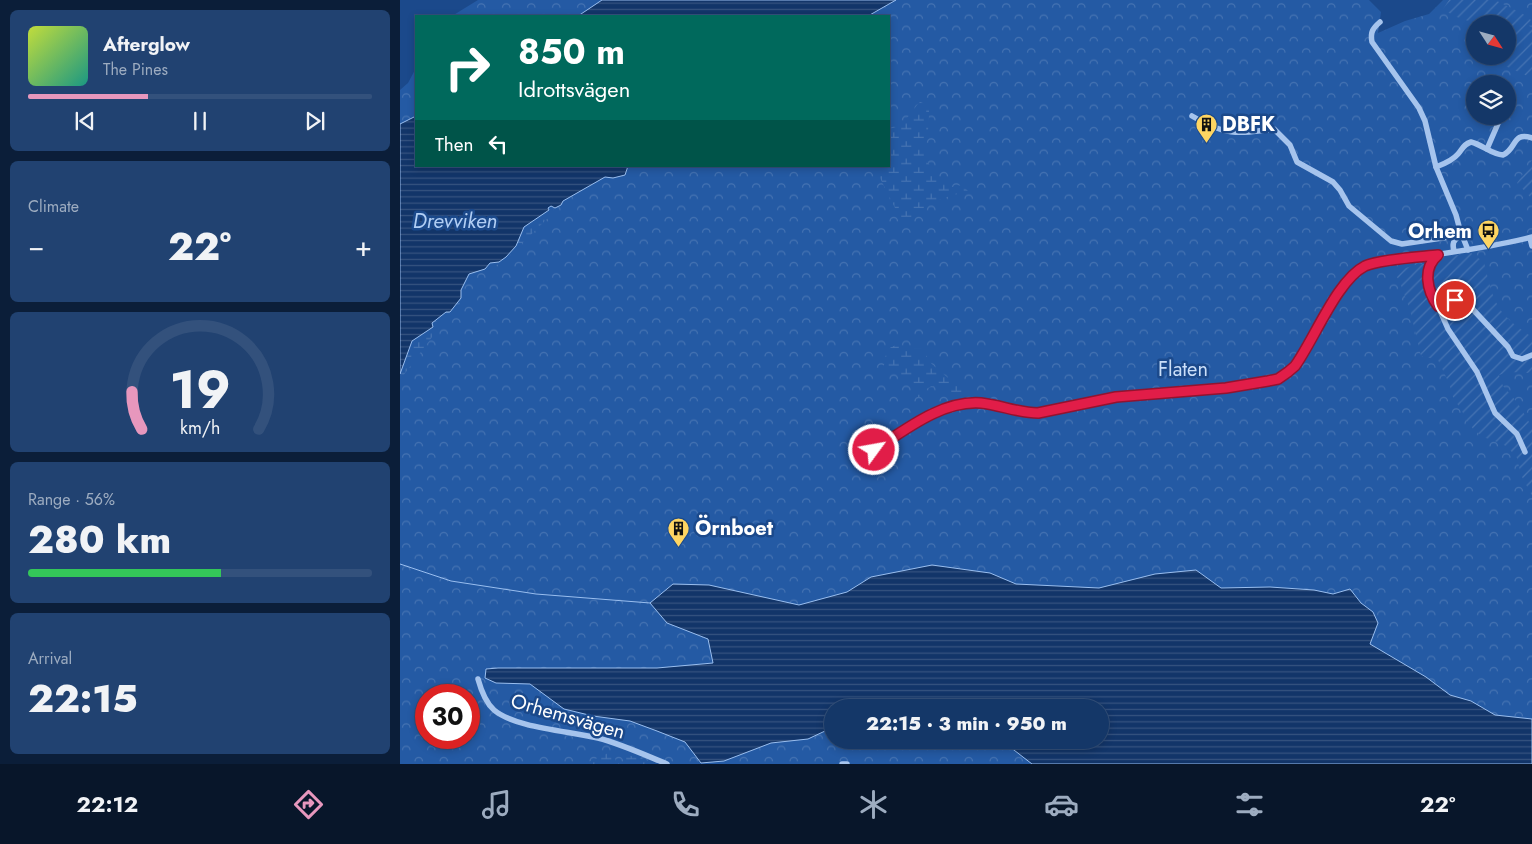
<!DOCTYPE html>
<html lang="en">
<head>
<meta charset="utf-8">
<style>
  :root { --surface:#143768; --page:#214271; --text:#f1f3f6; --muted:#9dacc0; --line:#33517c; --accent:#e797bd }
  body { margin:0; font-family:Jost,sans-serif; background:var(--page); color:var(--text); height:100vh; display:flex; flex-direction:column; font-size:19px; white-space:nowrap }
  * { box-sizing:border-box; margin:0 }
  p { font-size:16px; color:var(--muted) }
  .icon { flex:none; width:28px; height:28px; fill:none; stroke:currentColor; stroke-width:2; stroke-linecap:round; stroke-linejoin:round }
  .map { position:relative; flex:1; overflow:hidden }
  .panel { display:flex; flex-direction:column; gap:10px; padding:10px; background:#0b1e39; width:400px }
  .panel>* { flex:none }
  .top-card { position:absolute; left:15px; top:15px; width:475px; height:152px; border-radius:0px; box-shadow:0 2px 8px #0003,0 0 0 1px var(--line); background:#00695c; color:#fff; overflow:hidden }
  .needle { width:32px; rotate:126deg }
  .controls { position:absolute; left:1066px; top:15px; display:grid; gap:10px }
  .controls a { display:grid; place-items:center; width:50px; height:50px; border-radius:50%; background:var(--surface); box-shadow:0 2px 8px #0003,0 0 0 1px var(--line); font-size:25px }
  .speed { position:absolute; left:15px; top:684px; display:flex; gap:10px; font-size:25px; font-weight:700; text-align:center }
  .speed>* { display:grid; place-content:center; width:65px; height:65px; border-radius:50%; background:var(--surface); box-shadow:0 2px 8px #0003,0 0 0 1px var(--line); line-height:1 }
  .speed .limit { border:8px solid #d22; background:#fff; color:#111 }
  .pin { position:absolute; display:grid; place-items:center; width:42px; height:42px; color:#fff; margin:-21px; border:2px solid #fff; border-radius:50%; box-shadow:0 1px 5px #0007 }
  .me { position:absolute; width:55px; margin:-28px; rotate:58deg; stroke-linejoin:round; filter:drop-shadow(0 0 4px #0008) }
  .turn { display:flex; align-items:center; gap:18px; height:105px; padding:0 20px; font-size:22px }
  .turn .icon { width:65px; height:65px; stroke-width:2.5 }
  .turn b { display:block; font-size:35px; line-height:42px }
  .then { display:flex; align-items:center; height:48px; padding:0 20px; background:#0003; gap:10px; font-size:19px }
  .big { font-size:38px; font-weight:800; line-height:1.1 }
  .panel .card { flex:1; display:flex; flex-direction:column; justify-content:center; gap:8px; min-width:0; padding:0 18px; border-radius:8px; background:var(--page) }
  .panel .dial { align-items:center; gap:0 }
  .dial svg { height:130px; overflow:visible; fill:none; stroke:var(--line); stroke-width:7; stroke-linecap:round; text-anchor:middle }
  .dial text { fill:var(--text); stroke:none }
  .song { display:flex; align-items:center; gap:15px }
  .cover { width:60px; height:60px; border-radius:8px; background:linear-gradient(135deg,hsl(70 70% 55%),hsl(170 70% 35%)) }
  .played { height:5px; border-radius:2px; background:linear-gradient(90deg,var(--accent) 35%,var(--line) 35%) }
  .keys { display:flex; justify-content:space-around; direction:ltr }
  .heat { display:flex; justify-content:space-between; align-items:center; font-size:28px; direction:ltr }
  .charge { height:8px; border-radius:4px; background:linear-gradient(90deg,#34c759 56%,var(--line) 0) }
  .trip { position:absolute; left:424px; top:699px; width:285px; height:50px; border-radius:25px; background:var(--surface); box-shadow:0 2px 8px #0003,0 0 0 1px var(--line); font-weight:800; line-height:50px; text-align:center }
  .menu { display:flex; height:80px; justify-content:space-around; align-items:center; background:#08162a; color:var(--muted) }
  .menu .icon { width:35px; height:35px }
  .menu .on { color:var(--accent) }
  .menu b { font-size:22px; color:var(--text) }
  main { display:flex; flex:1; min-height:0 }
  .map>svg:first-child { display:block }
  .forest { fill:url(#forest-crowns); fill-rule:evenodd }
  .wetland { fill:url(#wetland-marsh) }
  .garden { fill:url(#garden-furrows) }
  .water { fill:url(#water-rules); stroke:#99beef }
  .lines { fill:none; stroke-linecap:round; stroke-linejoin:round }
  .stream { stroke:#99beef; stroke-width:1 }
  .minor { stroke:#a6c4ed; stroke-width:5.5 }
  .route-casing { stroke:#92132f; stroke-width:12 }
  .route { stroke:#e11d48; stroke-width:9 }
  .labels { text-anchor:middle; stroke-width:5; stroke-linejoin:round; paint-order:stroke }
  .poi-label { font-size:20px; font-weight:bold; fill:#fff; stroke:#1b498b; text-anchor:start }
  .park-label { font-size:20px; fill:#cbdff9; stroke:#1b498b }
  .street-label { font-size:20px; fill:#fff; stroke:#1b498b }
  .water-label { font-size:21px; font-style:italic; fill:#b1cef4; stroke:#1b498b }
</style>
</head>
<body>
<main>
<section class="panel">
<div class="card">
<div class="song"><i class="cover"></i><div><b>Afterglow</b><p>The Pines</p></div></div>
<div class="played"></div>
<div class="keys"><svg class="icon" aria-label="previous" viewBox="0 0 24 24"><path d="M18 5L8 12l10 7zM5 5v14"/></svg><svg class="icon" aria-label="pause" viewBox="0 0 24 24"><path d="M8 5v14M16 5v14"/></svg><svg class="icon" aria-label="next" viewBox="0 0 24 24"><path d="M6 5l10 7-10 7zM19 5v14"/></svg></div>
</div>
<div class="card"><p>Climate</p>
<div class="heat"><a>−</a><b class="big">22°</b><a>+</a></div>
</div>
<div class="card dial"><svg viewBox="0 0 100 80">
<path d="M14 69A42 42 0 1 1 86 69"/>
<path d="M14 69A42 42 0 0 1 8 46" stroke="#e797bd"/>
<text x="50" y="56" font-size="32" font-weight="700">19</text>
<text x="50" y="72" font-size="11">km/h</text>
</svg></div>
<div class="card"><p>Range · 56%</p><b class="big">280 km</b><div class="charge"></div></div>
<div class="card"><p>Arrival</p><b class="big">22:15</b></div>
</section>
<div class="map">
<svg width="1132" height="764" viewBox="0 0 1132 764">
  <defs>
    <pattern id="forest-crowns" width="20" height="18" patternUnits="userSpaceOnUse" patternTransform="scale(1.25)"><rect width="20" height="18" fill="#245aa4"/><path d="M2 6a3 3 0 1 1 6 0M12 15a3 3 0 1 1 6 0" fill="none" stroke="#4573b2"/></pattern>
    <pattern id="wetland-marsh" width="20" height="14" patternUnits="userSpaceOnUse" patternTransform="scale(1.25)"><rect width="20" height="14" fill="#245aa4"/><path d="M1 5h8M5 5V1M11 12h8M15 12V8" fill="none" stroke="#4573b2"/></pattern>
    <pattern id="garden-furrows" width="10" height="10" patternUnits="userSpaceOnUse" patternTransform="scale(1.25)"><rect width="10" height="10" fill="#245aa4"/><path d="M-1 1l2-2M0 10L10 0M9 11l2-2" fill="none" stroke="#4573b2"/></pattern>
    <pattern id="water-rules" width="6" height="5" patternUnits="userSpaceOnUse" patternTransform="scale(1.25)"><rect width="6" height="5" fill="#123569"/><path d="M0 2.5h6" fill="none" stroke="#365380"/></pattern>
  </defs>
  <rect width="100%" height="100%" fill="#1b498b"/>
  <g class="forest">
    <path d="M 78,0 L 268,0 L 279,16 L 52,16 Z"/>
    <path d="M 335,0 L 969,0 L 981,12 L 978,33 L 1005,21 L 1029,14 L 1043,0 L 1132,0 L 1132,764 L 0,764 L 0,90 L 8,83 L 16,68 L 16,166 L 489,166 L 489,16 L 300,16 ZM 1075,24 L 1108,24 L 1108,56 L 1075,56 ZM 1075,84 L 1108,84 L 1108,116 L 1075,116 ZM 26,695 L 69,695 L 69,738 L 26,738 ZM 432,708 L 700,708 L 700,740 L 432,740 Z"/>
  </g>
  <g class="wetland">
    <path d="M 520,102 L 529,105 C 529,113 529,122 528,130 C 527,136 523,143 524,149 C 524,164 541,179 552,187 L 562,185 L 568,191 C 555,195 538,198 527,206 C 519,211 511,223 501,219 L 498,214 L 474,166 L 489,166 L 489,128 C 502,130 511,111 520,102 Z"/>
    <path d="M 152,206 L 155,208 L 153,209 L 154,212 L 102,263 L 85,269 L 90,263 L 97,261 L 116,246 L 124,227 L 149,210 L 147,208 Z"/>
    <path d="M 61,298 L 59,306 L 35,333 L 0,380 L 0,374 L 12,341 L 33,327 L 32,323 L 46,312 L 50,312 Z"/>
    <path d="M 497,345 L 510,348 L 521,348 C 525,352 527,357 530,362 C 536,369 561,389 569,389 L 564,395 L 555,396 C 542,382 542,381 524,390 L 522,397 L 517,397 L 512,382 L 494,370 L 483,368 C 488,359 481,349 497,345 Z"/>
    <path d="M 212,751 L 216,761 L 219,764 L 223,762 L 227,755 L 260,764 L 185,764 Z"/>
  </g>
  <g class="garden">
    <path d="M 1049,0 L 1095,0 L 1123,14 L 1131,20 L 1128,25 L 1132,28 L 1132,78 L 1087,58 L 1087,56 L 1108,56 L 1108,24 C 1081,24 1065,24 1043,9 Z"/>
    <path d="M 1132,160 L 1132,199 L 1117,183 Z"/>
    <path d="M 1071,253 L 1084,262 C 1094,304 1096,313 1132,337 L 1132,373 L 1109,372 L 1099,375 L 1103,386 L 1117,402 L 1132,427 L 1132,496 L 1121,475 L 1117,458 L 1111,451 L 1103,444 L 1083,437 L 1073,429 L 1053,397 L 1049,383 L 1038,360 L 1021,356 L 1010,310 L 999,280 L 993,272 L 1018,264 L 1027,264 L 1044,257 Z"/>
  </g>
  <g class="water">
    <path d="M 202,0 L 496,0 L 468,16 L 178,16 Z"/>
    <path d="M 16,116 L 16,166 L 228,166 L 225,175 L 213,178 L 205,177 L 163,201 L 161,205 L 155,208 L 151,206 L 148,208 L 149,210 L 124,227 L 116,246 L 106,257 L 99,262 L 90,263 L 85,269 L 69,274 L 61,290 L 61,298 L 50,312 L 46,312 L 32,323 L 33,327 L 12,341 L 0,374 L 0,124 Z"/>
    <path d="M 532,565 L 590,573 L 616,584 L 699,588 L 755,574 L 796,570 L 821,588 L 870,587 L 914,590 L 933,594 L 950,589 L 961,603 L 973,612 L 978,623 L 970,644 L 1026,677 L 1050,695 L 1071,701 L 1095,715 L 1132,719 L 1132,764 L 632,764 L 601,740 L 700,740 L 700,708 L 432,708 L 432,730 L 425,731 L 408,739 L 371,743 L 324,761 L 301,763 L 285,742 L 257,731 L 230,721 L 193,716 L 164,709 L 130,684 L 96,683 L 85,678 L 86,669 L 98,668 L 257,668 L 313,663 L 308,639 L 267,623 L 250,603 L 273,584 L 309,585 L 399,605 L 447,592 L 471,577 Z"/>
  </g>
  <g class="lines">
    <path class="stream" d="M 0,564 L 51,581 L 136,594 L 250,603"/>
    <g class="minor">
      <path d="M 980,22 C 973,28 970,32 972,42 L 1019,108 L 1025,121 L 1036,167 L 1056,215 L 1060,230 L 1068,250"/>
      <path d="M 792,116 C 825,136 837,134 874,129 L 890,145 L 897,162 L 933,182 L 940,190 L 949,206 L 991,241 L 1002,244 L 1062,235"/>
      <path d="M 1087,149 L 1100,119"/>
      <path d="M 1036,167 C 1044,164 1053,160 1058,154 C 1063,148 1064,144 1071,142 C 1083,145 1091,154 1103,155 C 1117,149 1112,131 1132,138"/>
      <path d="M 1130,238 L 1132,246"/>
      <path d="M 1054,251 C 1052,244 1053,240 1060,236"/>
      <path d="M 1038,255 L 1029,263 L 1028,270 L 1029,285 L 1033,299 L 1038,306 L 1048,329 L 1077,372 L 1095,413 L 1117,434 L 1125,452"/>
      <path d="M 1038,306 L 1047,302 L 1055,300 L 1066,302 L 1108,347 L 1113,356 L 1122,359 L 1132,355"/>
      <path d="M 473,449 L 535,413 L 548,406 L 559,404 L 572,403 L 593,404 L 629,413 L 638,413 L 669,405 L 716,397 L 826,388 L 868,381 L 888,372 L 895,366 C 916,337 935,281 968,265 C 1023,255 1078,251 1132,237"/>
      <path d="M 78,679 C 81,690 85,702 94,710 C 115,728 170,731 198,738 C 221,744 245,755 267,764"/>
      <path d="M 442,764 L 447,764"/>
    </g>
  </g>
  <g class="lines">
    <defs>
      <path id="route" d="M 474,450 C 505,430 542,400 581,403 C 600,405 619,413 638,413 L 716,397 L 826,388 L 868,381 L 878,379 L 888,372 L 895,366 C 914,340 937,280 965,266 C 981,259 1019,257 1038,255 C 1022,268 1027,291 1038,306 L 1047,302 L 1055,300"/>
    </defs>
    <use href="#route" class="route-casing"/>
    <use href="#route" class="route"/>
  </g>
  <defs>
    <symbol id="building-pin" viewBox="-11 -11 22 30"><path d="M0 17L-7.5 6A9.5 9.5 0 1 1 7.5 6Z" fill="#fed562" stroke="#1b498b"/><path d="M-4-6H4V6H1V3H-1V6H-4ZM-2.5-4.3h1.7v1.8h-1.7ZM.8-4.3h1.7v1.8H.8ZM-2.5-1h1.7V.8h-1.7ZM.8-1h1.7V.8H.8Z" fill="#111"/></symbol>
    <symbol id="bus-pin" viewBox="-11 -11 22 30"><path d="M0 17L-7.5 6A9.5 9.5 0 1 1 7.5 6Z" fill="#fed562" stroke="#1b498b"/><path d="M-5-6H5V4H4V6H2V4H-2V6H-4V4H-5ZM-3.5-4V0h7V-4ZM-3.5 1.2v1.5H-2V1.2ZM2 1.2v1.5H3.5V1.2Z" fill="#111"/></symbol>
  </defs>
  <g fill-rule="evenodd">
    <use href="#building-pin" x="794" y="112" width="25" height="34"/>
    <use href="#bus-pin" x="1076" y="218" width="25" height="34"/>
    <use href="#building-pin" x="266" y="516" width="25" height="34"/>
  </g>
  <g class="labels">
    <g class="poi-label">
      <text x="822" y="131">DBFK</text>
      <text x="1072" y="238" text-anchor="end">Orhem</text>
      <text x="295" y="535">Örnboet</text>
    </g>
    <g class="park-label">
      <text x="783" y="376">Flaten</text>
    </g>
    <g class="street-label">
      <text transform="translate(168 716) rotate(16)" y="7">Orhemsvägen</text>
    </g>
    <g class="water-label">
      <text x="55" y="228">Drevviken</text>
    </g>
  </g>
</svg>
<div class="controls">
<a><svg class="needle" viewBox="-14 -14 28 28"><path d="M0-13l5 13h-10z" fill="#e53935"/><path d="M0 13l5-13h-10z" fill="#9dacc0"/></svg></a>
<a><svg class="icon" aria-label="layers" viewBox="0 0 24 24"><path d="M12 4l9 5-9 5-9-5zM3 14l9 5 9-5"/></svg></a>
</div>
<div class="speed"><div class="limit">30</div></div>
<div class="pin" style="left:1055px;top:300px;background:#d93025"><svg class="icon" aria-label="arrive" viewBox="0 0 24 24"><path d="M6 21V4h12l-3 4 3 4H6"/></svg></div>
<svg class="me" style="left:474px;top:450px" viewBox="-20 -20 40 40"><circle r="17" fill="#e11d48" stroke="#fff" stroke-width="3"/><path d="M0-11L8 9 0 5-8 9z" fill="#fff"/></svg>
<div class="trip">22:15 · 3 min · 950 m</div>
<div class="top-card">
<div class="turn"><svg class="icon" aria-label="right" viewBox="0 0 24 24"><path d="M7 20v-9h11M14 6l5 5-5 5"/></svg><div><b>850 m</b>Idrottsvägen</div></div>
<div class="then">Then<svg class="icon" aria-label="left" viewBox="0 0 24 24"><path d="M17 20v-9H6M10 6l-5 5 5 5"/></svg></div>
</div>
</div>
</main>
<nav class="menu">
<b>22:12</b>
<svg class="icon on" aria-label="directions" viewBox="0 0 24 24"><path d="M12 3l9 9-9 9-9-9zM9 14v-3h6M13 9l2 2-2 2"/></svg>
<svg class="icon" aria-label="music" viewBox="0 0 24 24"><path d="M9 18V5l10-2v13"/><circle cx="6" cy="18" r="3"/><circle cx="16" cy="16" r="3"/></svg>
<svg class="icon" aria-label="phone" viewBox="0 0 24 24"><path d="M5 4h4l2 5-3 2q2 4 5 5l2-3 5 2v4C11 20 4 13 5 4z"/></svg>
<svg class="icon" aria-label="climate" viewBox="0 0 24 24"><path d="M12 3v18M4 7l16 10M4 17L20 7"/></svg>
<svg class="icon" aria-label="car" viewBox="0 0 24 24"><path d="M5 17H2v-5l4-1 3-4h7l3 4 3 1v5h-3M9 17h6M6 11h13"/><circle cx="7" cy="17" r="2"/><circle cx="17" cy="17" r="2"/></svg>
<svg class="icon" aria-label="filters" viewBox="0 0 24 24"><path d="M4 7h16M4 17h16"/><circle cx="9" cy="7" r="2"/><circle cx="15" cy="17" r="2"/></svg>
<b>22°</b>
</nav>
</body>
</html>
